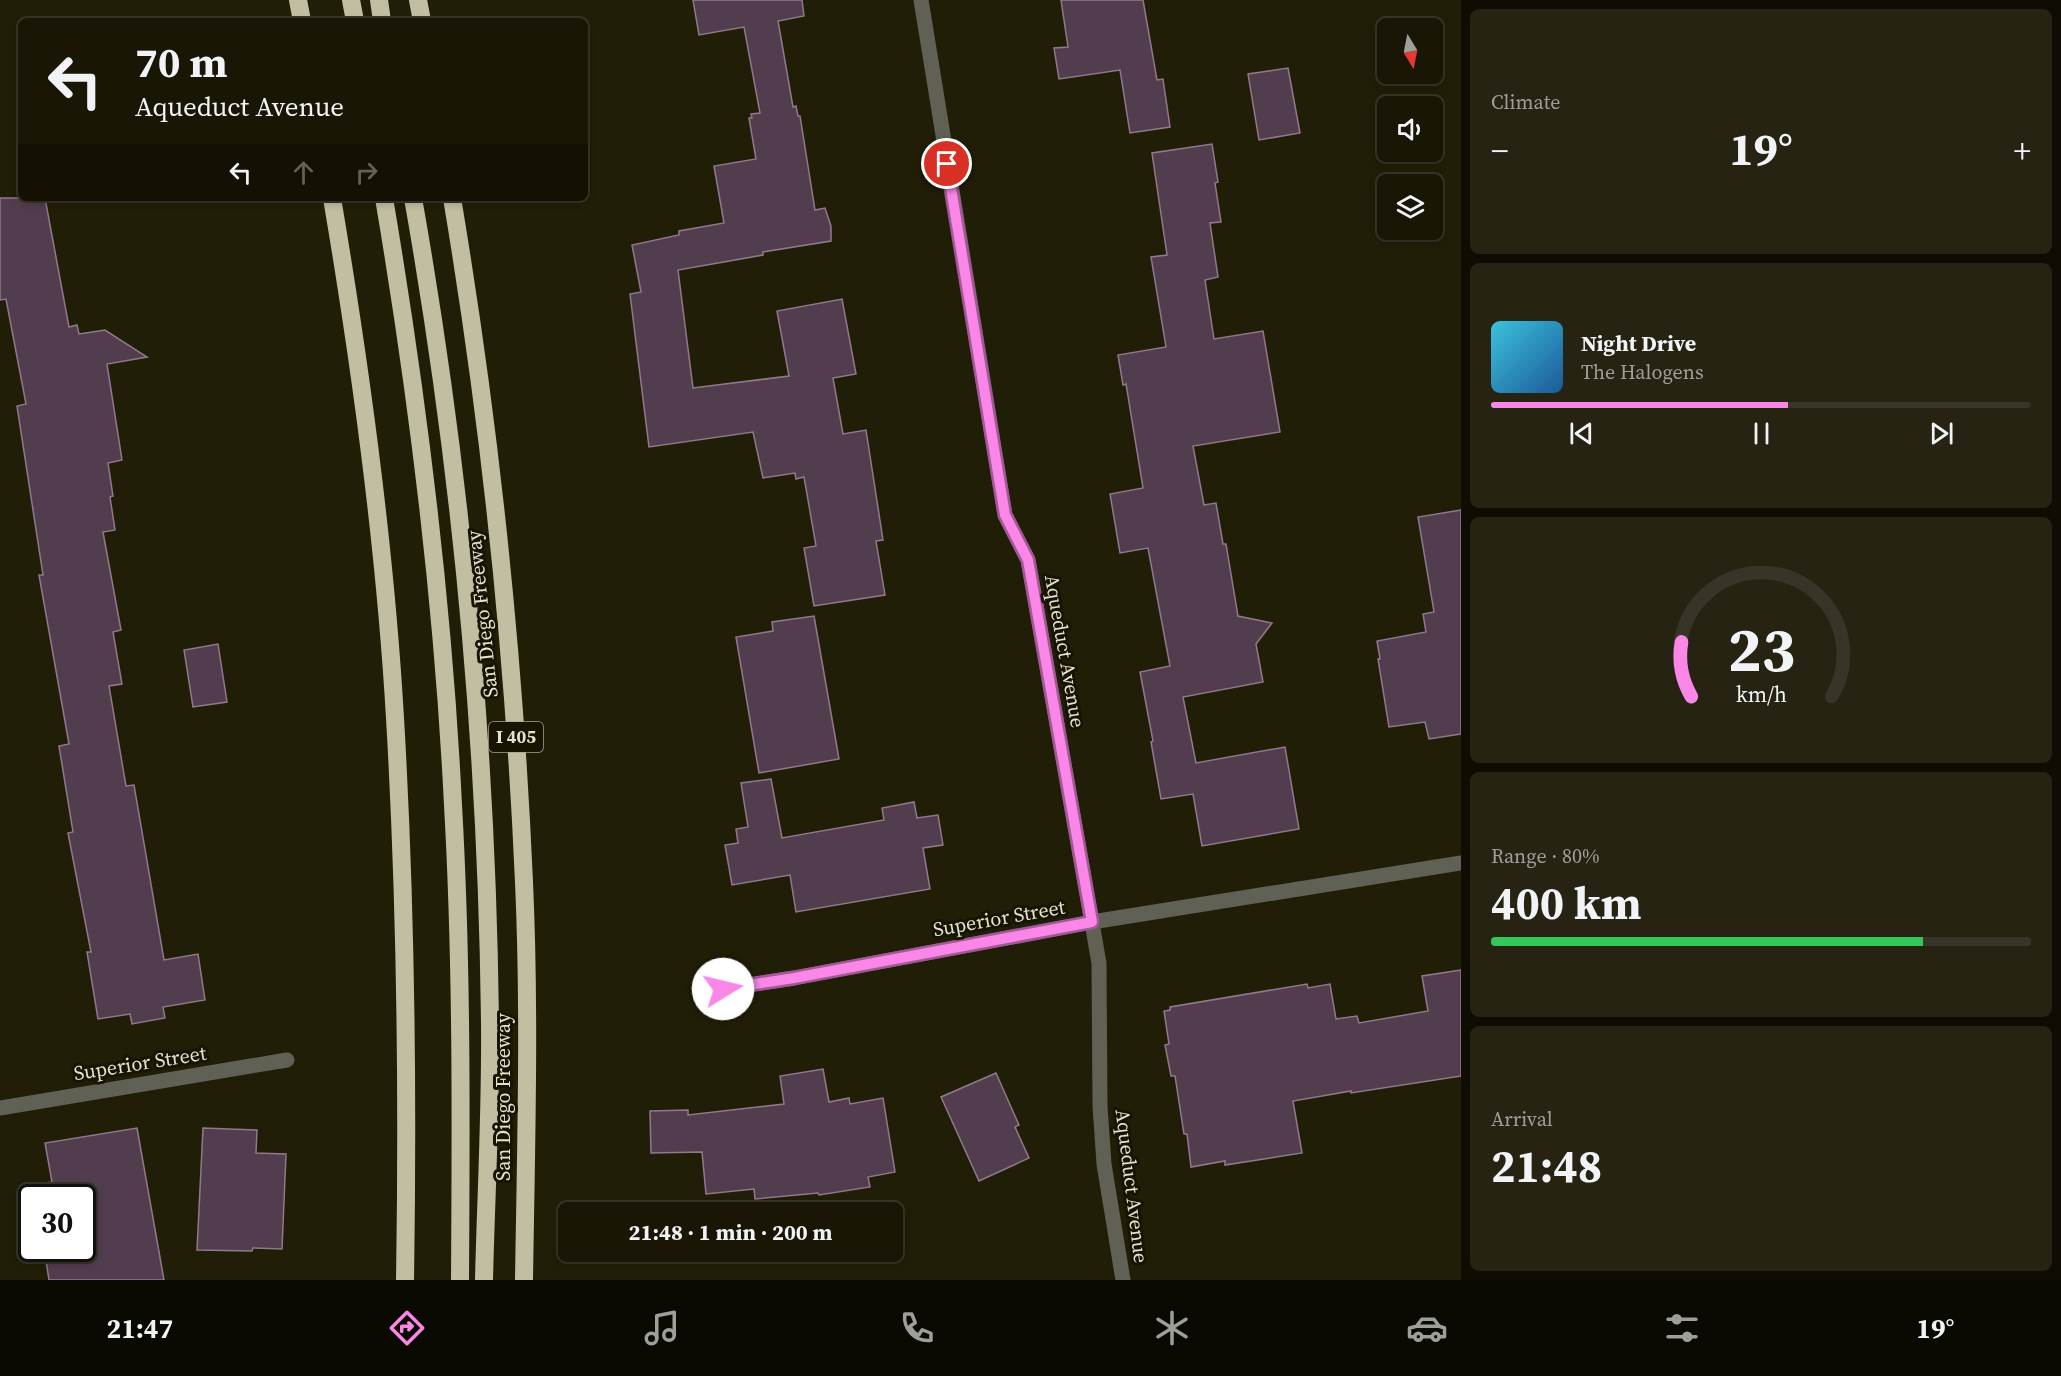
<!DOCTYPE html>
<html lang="en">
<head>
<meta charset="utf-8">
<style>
  :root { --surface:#191605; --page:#262313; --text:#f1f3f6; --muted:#9f9f9a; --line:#373527; --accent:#fa87e7 }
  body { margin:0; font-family:"Source Serif 4",serif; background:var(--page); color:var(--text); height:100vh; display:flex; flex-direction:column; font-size:22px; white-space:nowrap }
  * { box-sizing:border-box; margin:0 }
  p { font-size:20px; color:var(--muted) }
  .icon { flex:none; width:33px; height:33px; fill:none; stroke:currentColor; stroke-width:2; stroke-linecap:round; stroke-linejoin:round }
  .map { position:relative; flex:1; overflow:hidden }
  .side { display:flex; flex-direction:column; gap:9px; padding:9px; background:#0e0c03; width:600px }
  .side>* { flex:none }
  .banner { position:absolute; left:18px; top:18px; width:570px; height:183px; border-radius:9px; box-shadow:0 3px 9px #0003,0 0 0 2px var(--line); background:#191605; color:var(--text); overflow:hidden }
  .needle { width:39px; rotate:170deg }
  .fabs { position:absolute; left:1377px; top:18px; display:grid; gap:12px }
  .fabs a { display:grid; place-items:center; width:66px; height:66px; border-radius:9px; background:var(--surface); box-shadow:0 3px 9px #0003,0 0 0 2px var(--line); font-size:30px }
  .speed { position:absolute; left:18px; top:1184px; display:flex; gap:12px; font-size:30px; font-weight:700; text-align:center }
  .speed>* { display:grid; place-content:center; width:78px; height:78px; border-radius:50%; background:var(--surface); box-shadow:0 3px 9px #0003,0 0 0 2px var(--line); line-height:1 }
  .speed .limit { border:3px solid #111; border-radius:9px; background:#fff; color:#111 }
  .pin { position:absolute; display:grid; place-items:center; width:51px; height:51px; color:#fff; margin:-26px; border:3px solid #fff; border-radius:50%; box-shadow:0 2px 6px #0007 }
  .me { position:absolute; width:66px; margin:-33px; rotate:81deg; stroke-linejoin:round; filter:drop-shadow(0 0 4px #0008) }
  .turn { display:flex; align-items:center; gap:21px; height:126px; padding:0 18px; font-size:27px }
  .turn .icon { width:78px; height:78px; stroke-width:2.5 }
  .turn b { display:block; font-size:42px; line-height:51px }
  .lanes { display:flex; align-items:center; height:57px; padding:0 18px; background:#0003; justify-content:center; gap:30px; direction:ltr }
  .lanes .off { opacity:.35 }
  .big { font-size:45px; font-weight:700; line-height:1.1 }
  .side .widget { flex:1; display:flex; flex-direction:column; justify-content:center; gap:9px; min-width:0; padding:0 21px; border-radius:9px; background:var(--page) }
  .side .dial { align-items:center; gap:0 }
  .dial svg { height:156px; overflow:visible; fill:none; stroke:var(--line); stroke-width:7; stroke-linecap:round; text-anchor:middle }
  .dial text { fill:var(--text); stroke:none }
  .song { display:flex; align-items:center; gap:18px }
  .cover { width:72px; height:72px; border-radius:9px; background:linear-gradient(135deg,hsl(190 70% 55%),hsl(210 70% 35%)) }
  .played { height:6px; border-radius:3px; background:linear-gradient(90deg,var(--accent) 55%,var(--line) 55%) }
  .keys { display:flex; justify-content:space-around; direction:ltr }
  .heat { display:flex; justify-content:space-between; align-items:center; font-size:33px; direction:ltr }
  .charge { height:9px; border-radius:4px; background:linear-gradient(90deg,#34c759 80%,var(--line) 0) }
  .trip { position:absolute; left:558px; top:1202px; width:345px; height:60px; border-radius:9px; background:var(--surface); box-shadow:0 3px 9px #0003,0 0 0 2px var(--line); font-weight:700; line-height:60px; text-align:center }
  .menu { display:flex; height:96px; justify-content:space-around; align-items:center; background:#0a0902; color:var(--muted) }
  .menu .icon { width:42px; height:42px }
  .menu .active { color:var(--accent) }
  .menu b { font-size:27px; color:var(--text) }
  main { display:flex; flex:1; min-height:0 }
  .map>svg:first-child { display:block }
  .building { fill:#523d4e; stroke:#90798b; stroke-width:1.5 }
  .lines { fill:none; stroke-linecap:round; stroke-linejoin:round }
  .street { stroke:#616055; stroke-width:15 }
  .highway { stroke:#c1bea2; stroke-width:18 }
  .route-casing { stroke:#a25896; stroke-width:15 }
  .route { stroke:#fa87e7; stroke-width:10 }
  .labels { text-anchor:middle; stroke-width:6; stroke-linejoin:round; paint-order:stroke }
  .shield { fill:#171401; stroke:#a6a495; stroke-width:1.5 }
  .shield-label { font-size:18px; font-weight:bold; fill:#e4e2d4 }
  .street-label { font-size:20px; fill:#e4e2d4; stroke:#171401 }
</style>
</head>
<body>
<main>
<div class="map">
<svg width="1461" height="1280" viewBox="0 0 1461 1280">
  <rect width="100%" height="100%" fill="#211e07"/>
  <g class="building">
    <path d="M 693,0 L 802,0 L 804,16 L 778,21 L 793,107 L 796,106 L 798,116 L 800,116 L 815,210 L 825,208 L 831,226 L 831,241 L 763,252 L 763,255 L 678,270 L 693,388 L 789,376 L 777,311 L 842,299 L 856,374 L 833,378 L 843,434 L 866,430 L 883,540 L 876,541 L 885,595 L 814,606 L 804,548 L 816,546 L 804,477 L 796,479 L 795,473 L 763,478 L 753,432 L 649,447 L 630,294 L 641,292 L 632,245 L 679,235 L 679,231 L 724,223 L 714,166 L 756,159 L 749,118 L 752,118 L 751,114 L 760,113 L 744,27 L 699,35 Z"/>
    <path d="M 1061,0 L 1143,0 L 1157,80 L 1163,79 L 1170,127 L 1130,133 L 1120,70 L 1059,79 L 1054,48 L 1068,47 Z"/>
    <path d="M 1288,68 L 1300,133 L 1259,140 L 1248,74 Z"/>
    <path d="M 1212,144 L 1218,182 L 1215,183 L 1221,222 L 1210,223 L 1218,277 L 1205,280 L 1214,339 L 1263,331 L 1280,432 L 1193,446 L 1204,505 L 1216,503 L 1223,544 L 1226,544 L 1238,616 L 1272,623 L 1256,644 L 1263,682 L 1183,697 L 1196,763 L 1285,747 L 1299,829 L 1202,846 L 1193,794 L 1161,799 L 1151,742 L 1153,741 L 1140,672 L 1170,666 L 1148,548 L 1120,553 L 1110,494 L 1143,488 L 1126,384 L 1123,385 L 1118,355 L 1166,347 L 1151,257 L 1167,255 L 1152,153 Z"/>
    <path d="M 0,198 L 45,198 L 69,327 L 77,325 L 79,334 L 105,330 L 147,357 L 107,364 L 122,460 L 108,463 L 113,496 L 110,497 L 115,530 L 103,532 L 121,630 L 113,632 L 122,684 L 109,686 L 126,786 L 134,785 L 164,960 L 198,954 L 205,1000 L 163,1007 L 165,1018 L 132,1024 L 130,1014 L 98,1019 L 87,952 L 91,952 L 68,833 L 73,832 L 59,746 L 69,744 L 39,575 L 43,575 L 17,406 L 26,404 L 6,299 L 0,300 Z"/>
    <path d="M 1461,510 L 1461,734 L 1429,739 L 1425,722 L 1389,727 L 1378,659 L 1380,659 L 1377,641 L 1426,632 L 1423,614 L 1434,612 L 1418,517 Z"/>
    <path d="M 814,616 L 839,759 L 759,773 L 736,637 L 773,631 L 772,622 Z"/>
    <path d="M 218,644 L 227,702 L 193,707 L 184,650 Z"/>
    <path d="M 771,779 L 782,838 L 884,820 L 882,808 L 914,802 L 917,818 L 938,815 L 943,845 L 923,848 L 930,889 L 796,912 L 790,875 L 732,885 L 725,845 L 738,843 L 736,829 L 748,827 L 741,783 Z"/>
    <path d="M 1461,970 L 1461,1076 L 1351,1093 L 1351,1091 L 1293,1101 L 1302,1153 L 1225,1165 L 1225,1161 L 1191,1167 L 1187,1134 L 1184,1134 L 1175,1076 L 1171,1076 L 1165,1045 L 1169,1044 L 1164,1011 L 1170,1010 L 1170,1007 L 1307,984 L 1308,988 L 1330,984 L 1336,1019 L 1357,1016 L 1359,1023 L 1428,1011 L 1422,976 Z"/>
    <path d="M 823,1069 L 829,1102 L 849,1098 L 850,1104 L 883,1098 L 895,1172 L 868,1177 L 870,1187 L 819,1195 L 818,1193 L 755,1199 L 754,1189 L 706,1194 L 702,1152 L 651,1153 L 650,1111 L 688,1110 L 688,1115 L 784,1104 L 780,1076 Z"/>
    <path d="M 996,1073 L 1019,1125 L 1015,1127 L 1029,1158 L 979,1181 L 941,1097 Z"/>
    <path d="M 137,1128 L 164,1280 L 49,1280 L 44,1248 L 82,1248 L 82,1197 L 32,1197 L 32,1231 L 30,1231 L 22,1187 L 52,1182 L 45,1143 Z"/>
    <path d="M 203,1128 L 257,1130 L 256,1153 L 286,1154 L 282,1249 L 253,1248 L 252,1251 L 197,1250 Z"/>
  </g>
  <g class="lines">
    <g class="street">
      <path d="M 921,0 L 1005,515 L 1028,560 L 1099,963 L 1100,1106 L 1104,1164 L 1123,1280"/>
      <path d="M 722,989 L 794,978 L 1092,922 L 1461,863"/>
      <path d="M 0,1108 L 287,1060"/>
    </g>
    <g class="highway">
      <path d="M 298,0 L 302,21"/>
      <path d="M 351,0 L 355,21"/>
      <path d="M 379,0 L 382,21"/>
      <path d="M 418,0 L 422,21"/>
      <path d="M 332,198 C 361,369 385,545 395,718 C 406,905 408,1093 405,1280"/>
      <path d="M 384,198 C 418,399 443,601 453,805 C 462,963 461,1122 460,1280"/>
      <path d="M 413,198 C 461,469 487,748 490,1023 C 491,1109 486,1195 484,1280"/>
      <path d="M 452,198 C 490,424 514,653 524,882 C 530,1014 526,1147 524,1280"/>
    </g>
  </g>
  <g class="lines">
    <defs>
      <path id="route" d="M 723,989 L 794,978 L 1092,922 L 1028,560 L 1005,515 L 947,164"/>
    </defs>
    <use href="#route" class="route-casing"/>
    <use href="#route" class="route"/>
  </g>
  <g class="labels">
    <rect class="shield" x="489" y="722" width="54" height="30" rx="4.5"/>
    <g class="shield-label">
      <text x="516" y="743">I 405</text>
    </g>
    <g class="street-label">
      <text transform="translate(482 614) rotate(-96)" y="7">San Diego Freeway</text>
      <text transform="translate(1065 651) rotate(80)" y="7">Aqueduct Avenue</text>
      <text transform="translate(999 918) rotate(-10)" y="7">Superior Street</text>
      <text transform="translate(140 1063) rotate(-9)" y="7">Superior Street</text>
      <text transform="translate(503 1097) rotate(-90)" y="7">San Diego Freeway</text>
      <text transform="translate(1132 1186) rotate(83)" y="7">Aqueduct Avenue</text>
    </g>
  </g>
</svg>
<div class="fabs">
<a><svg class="needle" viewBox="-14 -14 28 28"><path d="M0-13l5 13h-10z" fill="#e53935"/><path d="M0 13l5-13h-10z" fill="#9f9f9a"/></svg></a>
<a><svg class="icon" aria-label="sound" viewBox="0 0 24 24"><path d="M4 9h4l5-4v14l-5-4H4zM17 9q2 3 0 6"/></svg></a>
<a><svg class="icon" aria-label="layers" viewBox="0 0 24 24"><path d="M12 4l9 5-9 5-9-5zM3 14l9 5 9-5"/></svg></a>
</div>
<div class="speed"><div class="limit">30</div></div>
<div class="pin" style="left:947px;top:164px;background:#d93025"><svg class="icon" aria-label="arrive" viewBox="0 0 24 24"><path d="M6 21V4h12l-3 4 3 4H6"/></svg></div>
<svg class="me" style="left:723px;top:989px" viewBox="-20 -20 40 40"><circle r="19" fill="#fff"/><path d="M0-13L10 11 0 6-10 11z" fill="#fa87e7"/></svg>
<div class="trip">21:48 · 1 min · 200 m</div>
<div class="banner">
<div class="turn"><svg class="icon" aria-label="left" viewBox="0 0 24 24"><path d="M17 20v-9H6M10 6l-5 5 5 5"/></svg><div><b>70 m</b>Aqueduct Avenue</div></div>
<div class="lanes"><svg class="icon" aria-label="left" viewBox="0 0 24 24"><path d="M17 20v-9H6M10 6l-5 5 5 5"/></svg><svg class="icon off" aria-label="ahead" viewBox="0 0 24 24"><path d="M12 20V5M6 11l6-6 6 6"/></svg><svg class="icon off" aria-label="right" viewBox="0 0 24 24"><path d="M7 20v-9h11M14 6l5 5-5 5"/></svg></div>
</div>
</div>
<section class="side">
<div class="widget"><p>Climate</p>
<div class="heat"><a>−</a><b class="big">19°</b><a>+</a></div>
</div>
<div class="widget">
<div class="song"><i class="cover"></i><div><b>Night Drive</b><p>The Halogens</p></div></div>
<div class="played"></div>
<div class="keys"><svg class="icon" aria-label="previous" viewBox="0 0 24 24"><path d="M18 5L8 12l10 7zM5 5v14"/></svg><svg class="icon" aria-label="pause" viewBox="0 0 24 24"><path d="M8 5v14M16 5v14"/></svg><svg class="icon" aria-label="next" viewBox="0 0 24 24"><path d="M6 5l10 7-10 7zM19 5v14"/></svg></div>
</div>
<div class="widget dial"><svg viewBox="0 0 100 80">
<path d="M14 69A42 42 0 1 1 86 69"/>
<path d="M14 69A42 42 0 0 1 9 41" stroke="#fa87e7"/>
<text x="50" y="56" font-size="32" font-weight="700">23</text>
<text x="50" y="72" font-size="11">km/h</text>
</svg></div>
<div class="widget"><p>Range · 80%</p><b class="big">400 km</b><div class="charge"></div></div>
<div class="widget"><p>Arrival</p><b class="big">21:48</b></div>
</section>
</main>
<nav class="menu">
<b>21:47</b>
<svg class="icon active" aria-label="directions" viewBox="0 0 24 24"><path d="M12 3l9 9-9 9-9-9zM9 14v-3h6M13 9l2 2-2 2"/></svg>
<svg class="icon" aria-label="music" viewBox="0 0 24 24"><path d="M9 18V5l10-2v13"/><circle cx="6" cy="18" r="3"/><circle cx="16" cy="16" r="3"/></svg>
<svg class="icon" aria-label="phone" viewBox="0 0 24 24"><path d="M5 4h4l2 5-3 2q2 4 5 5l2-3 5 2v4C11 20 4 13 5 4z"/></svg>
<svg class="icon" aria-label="climate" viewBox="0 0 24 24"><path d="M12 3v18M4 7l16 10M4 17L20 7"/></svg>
<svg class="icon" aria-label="car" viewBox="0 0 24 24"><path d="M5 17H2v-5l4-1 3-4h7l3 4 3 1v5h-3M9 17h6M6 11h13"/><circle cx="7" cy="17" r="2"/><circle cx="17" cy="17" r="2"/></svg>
<svg class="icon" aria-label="filters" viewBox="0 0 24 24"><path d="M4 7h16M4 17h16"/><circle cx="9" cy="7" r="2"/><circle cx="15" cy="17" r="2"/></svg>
<b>19°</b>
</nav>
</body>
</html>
